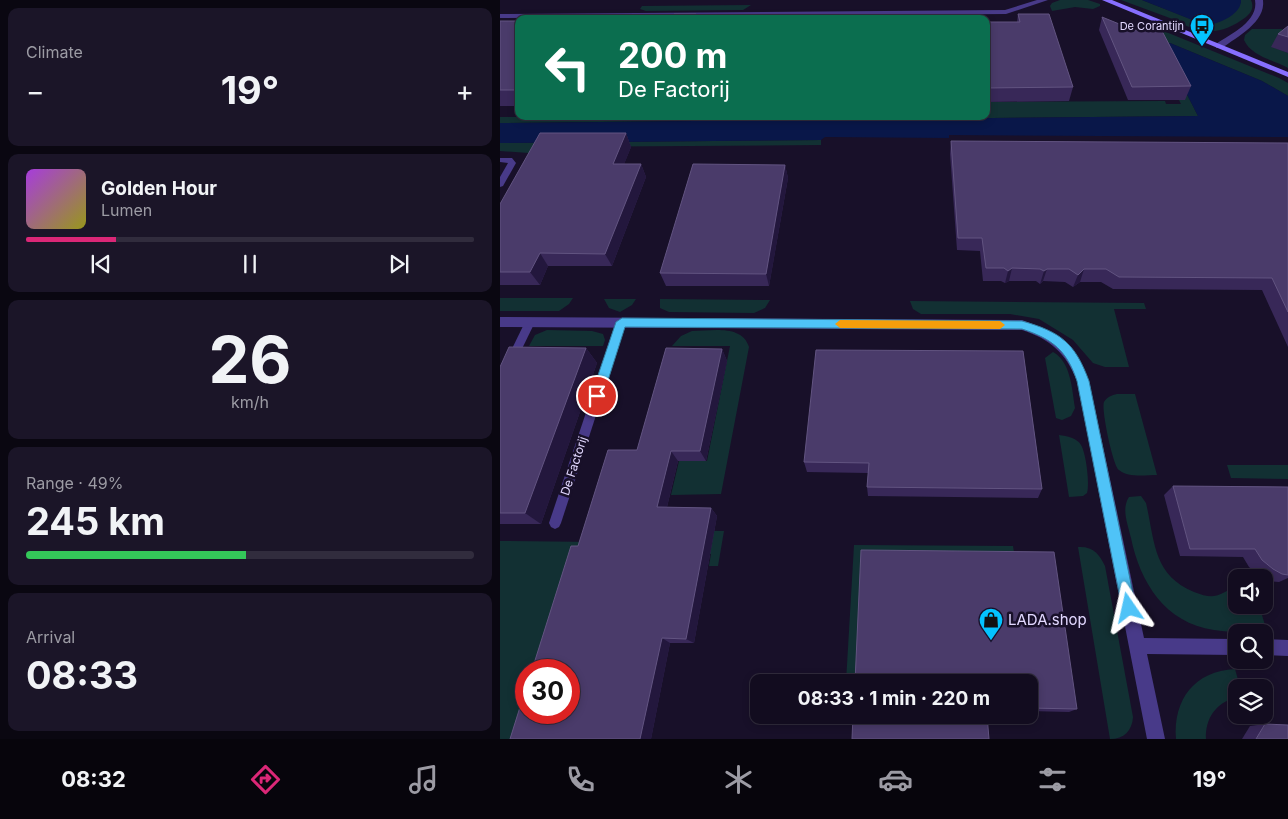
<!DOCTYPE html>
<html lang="en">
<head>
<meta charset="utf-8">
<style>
  :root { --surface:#120c1f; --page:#1b1528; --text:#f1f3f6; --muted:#9c9ba4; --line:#312c3d; --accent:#db2777 }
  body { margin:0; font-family:Inter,sans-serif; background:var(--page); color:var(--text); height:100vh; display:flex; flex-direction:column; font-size:19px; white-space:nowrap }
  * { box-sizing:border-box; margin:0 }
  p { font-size:16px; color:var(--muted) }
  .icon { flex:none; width:28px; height:28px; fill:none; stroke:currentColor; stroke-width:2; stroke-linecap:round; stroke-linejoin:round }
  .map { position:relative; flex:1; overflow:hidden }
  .details { display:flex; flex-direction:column; gap:8px; padding:8px; background:#0a0711; width:500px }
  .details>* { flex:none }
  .guide { position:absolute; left:15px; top:15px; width:475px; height:105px; border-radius:10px; box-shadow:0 2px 8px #0003,0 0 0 1px var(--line); background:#0b6e4f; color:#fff; overflow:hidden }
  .controls { position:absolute; left:728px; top:569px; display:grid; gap:10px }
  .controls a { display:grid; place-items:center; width:45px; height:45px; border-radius:10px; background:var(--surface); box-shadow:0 2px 8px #0003,0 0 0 1px var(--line); font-size:25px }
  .speed { position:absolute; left:15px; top:659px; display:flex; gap:10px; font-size:25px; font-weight:700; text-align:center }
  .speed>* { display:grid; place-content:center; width:65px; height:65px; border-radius:50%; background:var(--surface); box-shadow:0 2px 8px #0003,0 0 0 1px var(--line); line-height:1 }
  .speed .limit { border:8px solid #d22; background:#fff; color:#111 }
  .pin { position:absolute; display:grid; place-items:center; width:42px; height:42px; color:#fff; margin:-21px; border:2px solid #fff; border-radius:50%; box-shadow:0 1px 5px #0007 }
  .me { position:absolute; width:55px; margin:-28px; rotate:349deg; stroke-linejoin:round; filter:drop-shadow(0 0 4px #0008) }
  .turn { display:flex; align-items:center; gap:18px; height:105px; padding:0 20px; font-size:22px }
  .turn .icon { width:65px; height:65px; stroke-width:2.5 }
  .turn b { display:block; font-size:35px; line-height:42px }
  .big { font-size:38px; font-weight:700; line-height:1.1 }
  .details .tile { flex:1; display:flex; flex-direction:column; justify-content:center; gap:8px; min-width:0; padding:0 18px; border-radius:10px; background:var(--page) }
  .details .dial { align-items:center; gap:0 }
  .dial b { font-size:65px; line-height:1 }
  .song { display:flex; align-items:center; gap:15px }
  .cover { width:60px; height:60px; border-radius:8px; background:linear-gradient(135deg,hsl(280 70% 55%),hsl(60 70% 35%)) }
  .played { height:5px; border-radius:2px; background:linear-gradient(90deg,var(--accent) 20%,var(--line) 20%) }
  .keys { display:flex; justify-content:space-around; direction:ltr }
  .heat { display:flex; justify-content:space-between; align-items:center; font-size:28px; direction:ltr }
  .charge { height:8px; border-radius:4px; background:linear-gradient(90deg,#34c759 49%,var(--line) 0) }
  .trip { position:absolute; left:250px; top:674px; width:288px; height:50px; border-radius:10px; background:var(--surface); box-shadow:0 2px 8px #0003,0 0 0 1px var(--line); font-weight:700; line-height:50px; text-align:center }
  .tabs { display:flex; height:80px; justify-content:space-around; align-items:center; background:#07050c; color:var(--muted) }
  .tabs .icon { width:35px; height:35px }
  .tabs .active { color:var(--accent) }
  .tabs b { font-size:22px; color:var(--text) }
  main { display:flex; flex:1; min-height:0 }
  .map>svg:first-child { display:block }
  .green { fill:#123033 }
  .water { fill:#091749 }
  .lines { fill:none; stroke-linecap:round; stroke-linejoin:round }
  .lane { fill:#483a89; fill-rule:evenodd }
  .street { fill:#483a89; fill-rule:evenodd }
  .secondary { fill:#876fff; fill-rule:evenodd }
  .wall { fill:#382858 }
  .shaded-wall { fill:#23173d }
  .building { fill:#4a3b6a; stroke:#625481 }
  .route { fill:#4fc3f7; stroke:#337fa1 }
  .slow { fill:#f59e0b }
  .labels { text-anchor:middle; stroke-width:5; stroke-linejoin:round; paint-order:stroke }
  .far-poi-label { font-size:11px; fill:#e2d8ff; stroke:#181029; text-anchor:end }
  .street-label { font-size:12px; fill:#e2d8ff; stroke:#181029 }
  .near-poi-label { font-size:15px; fill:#e2d8ff; stroke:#181029; text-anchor:start }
</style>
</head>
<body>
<main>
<section class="details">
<div class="tile"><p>Climate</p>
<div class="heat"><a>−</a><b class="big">19°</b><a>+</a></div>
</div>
<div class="tile">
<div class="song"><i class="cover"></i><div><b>Golden Hour</b><p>Lumen</p></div></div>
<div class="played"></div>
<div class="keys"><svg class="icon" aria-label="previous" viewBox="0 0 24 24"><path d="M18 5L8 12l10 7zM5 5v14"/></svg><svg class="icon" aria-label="pause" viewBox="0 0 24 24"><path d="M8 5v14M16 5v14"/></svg><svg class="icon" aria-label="next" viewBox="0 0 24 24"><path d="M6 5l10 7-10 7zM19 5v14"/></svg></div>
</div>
<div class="tile dial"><b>26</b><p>km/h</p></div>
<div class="tile"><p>Range · 49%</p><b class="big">245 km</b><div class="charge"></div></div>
<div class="tile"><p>Arrival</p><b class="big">08:33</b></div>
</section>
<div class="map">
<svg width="788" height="739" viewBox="0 0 788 739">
  <rect width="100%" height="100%" fill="#181029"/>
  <g class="green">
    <path d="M 560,0 L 588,0 L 600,4 L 600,6 L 593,9 L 575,7 L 552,11 L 550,6 L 552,3 Z"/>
    <path d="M 621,0 L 642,0 L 706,25 L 741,3 L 741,0 L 751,0 C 754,7 752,12 746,17 C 720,36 706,34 676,22 L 678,21 Z"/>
    <path d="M 251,5 L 243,10 L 146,11 L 140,9 L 142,6 Z"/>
    <path d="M 644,23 L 779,78 L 788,83 L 788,96 L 762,81 L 670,43 L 663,47 L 698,116 L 0,123 L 0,117 L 486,116 L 486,102 L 665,101 L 666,104 L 681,104 L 679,100 L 685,99 L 656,36 L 637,28 Z"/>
    <path d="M 752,29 L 782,29 L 786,34 L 772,47 L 788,53 L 788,68 C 773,60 751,56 744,40 L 745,35 Z"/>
    <path d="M 321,140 L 321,145 L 40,147 L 29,153 L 0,151 L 0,143 Z"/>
    <path d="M 0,298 L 73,298 L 69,304 L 59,311 L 0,311 Z"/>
    <path d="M 104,299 L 136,299 L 132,305 L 120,312 L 109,308 Z"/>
    <path d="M 160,299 L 270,300 L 265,308 L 254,313 L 169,312 L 160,308 Z"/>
    <path d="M 410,301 L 644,303 L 646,309 L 614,309 L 629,367 L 605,367 L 593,363 L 573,340 L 539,319 L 510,314 L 421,314 L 413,309 Z"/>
    <path d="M 47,330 L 92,331 L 103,334 L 105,340 L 103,346 L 29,346 L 35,335 Z"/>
    <path d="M 192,331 C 211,331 242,324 249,347 L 221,494 L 171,495 L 179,461 L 207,461 L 230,346 L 172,346 L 181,336 Z"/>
    <path d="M 553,352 C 571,362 572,389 575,408 L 571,416 L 562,420 L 556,418 L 545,358 Z"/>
    <path d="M 617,394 L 635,394 L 657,475 C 646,475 628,478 619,470 C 613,466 601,409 604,402 C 607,397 612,395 617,394 Z"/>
    <path d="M 559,435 C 567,436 577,438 581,445 C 586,453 590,485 587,493 L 583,496 L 569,497 Z"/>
    <path d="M 727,465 L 788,465 L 788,479 L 731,478 Z"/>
    <path d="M 641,496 L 646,503 C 655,542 653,575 694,592 C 714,600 719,596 736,585 L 736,605 L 759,605 L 767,632 C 750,632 731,633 714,630 C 665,623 640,582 631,538 C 628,525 621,509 629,497 Z"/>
    <path d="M 100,530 L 224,531 L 218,566 L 209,566 L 211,554 L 82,553 L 46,670 L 26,670 L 25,739 L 0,739 L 0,541 L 96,542 Z"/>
    <path d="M 354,545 L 513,546 L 515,559 L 356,682 L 346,682 Z"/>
    <path d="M 578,547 C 593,546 599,554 605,566 L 633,717 C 632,731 624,739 610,739 Z"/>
    <path d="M 735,669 L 740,687 L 736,688 L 736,698 C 716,702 705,719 706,739 L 676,739 C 673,699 695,671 735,669 Z"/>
  </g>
  <g class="water">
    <path d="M 642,0 L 741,0 C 742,14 718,25 705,25 Z"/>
    <path d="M 670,43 L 762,81 L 788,96 L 788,137 L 449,135 L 449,138 L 325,137 L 321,140 L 0,143 L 0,123 L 698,116 L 663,47 Z"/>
  </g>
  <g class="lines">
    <g class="lane">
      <path d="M 0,158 L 12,158 L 16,163 L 3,186 L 0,187 L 0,177 L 8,163 L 0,162 Z"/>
      <path d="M 30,318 L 35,322 L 18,357 L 16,360 L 10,360 L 8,357 L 25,322 Z"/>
      <path d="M 121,319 L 126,323 L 61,523 L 59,527 L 55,529 L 51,527 L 49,523 L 116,323 Z"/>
    </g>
    <g class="street">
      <path d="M 537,0 L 548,0 L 506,14 L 0,18 L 0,14 L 505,10 Z"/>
      <path d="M 755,0 L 763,0 C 766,22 737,37 722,48 L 716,48 L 716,44 C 731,34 759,21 755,0 Z"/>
      <path d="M 0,317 L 522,320 C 559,333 574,344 589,381 L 644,638 L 736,639 L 736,655 L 647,654 L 665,739 L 647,739 L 577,381 C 566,353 550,339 522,330 L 0,327 Z"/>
      <path d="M 764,639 L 788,640 L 788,656 L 764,655 Z"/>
    </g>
    <path class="secondary" d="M 602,0 L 612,0 L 788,72 L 788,77 Z"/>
  </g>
  <g class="wall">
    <path d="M 518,14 L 573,87 L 569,101 L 486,102 L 486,22 L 517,22 Z"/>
    <path d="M 602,17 L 691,86 L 685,100 L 628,100 L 599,30 Z"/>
    <rect x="0" y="21" width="19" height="85"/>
    <path d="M 788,26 L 788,53 L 771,47 L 778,34 Z"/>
    <path d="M 126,133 L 131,147 L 124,164 L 141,164 L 146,177 L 112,266 L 48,266 L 40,285 L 0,285 L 0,204 Z"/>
    <path d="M 451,141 L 788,143 L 788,347 L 762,290 L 613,289 L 601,282 L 580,282 L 573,287 L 565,282 L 543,281 L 540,284 L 536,281 L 509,281 L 505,283 L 501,281 L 483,281 L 480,251 L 457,250 L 450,154 Z"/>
    <path d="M 285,165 L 288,178 L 269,286 L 166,286 L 160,273 Z"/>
    <path d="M 86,348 L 97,363 L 41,524 L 0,524 L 0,367 Z"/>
    <path d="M 222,349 L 227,361 L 206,461 L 178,461 L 167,507 L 211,508 L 217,516 L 194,643 L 170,643 L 151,739 L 10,739 L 78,546 Z"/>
    <path d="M 523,351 L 542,489 L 538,498 L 368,496 L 367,487 L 368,473 L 307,472 L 304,462 Z"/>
    <path d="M 673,486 L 788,487 L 788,578 L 779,582 L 768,581 L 764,579 L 764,578 L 760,576 L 749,567 L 743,557 L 680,556 L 664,495 Z"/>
    <path d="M 529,682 L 577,709 L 569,712 L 529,711 Z"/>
    <path d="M 765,724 L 788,739 L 742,739 L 750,726 Z"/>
  </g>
  <g class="shaded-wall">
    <path d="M 126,133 L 131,147 L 119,177 L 113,164 Z"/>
    <path d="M 141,164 L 146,177 L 112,266 L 105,254 Z"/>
    <path d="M 285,165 L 288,178 L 269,286 L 266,274 Z"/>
    <path d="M 40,253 L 48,266 L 40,285 L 30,272 Z"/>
    <path d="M 512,268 L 509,281 L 505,283 L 508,271 Z"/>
    <path d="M 547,269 L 543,281 L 540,284 L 544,271 Z"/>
    <path d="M 584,269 L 580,282 L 573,287 L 578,275 Z"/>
    <path d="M 86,348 L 97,363 L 41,524 L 25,513 Z"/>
    <path d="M 222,349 L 227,361 L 206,461 L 200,451 Z"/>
    <path d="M 171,451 L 178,461 L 165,515 L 157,507 Z"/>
    <path d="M 211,508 L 217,516 L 194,643 L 186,639 Z"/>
    <path d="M 162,638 L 170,643 L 151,739 L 140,739 Z"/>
  </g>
  <g class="building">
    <path d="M 174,14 L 196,14 L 194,19 L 156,19 L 172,18 Z"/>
    <path d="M 518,14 L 549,14 L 573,87 L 486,88 L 486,22 L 520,22 Z"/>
    <path d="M 334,15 L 356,15 L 356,19 L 333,19 Z"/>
    <path d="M 244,16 L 287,16 L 286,19 L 243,19 Z"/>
    <path d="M 602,17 L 634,30 L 662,31 L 691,86 L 632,87 Z"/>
    <rect x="0" y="21" width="19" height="69"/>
    <path d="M 788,26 L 788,37 L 778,34 Z"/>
    <path d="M 40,133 L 126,133 L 113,164 L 141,164 L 105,254 L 40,253 L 30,272 L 0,272 L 0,204 Z"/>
    <path d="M 451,141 L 788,143 L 788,312 L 772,278 L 619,277 L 606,269 L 584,269 L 578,275 L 569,269 L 547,269 L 544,271 L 540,269 L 512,268 L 508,271 L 504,268 L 486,268 L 482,238 L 458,238 Z"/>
    <path d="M 193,164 L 285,165 L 266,274 L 160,273 Z"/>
    <path d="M 9,347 L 86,348 L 25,513 L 0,513 L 0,367 Z"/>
    <path d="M 166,348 L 222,349 L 200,451 L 171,451 L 157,507 L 211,508 L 186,639 L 162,638 L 140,739 L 10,739 L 26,688 L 26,712 L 69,712 L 69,670 L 32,670 L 71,546 L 78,546 L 108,450 L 137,450 Z"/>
    <path d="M 316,350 L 523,351 L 542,489 L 367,487 L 369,463 L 304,462 Z"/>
    <path d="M 673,486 L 788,487 L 788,575 L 782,574 L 773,569 L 762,560 L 755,549 L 690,549 Z"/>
    <path d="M 361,550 L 554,552 L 577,709 L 529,708 L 529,682 L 355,682 Z"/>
    <path d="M 353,715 L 487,715 L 489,739 L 352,739 Z"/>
    <path d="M 765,724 L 788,725 L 788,739 L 756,739 Z"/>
  </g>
  <path class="route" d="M 122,318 L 522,321 C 561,332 575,343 589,381 L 636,608 L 634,613 L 629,615 L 624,613 L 622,608 L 577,381 C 567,351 553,339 522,329 L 125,327 L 103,396 L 101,399 L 93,399 L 91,396 L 116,322 Z"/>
  <path class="slow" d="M 340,320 L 500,321 L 505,325 L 500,329 L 340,328 L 335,324 Z"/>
  <defs>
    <symbol id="bus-pin" viewBox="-11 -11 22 30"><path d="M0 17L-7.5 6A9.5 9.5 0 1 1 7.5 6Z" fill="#04c3ff" stroke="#181029"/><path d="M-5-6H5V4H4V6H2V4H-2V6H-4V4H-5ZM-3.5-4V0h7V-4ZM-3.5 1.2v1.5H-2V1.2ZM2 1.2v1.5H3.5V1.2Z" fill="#111"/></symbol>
    <symbol id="shop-pin" viewBox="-11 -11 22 30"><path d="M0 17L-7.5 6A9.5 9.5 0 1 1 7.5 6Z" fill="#04c3ff" stroke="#181029"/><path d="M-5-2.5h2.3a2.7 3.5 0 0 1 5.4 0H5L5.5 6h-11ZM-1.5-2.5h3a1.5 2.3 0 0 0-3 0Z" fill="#111"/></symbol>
  </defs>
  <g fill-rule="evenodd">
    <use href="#bus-pin" x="688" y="12" width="28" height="38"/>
    <use href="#shop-pin" x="477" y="606" width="28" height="38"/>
  </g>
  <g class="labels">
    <g class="far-poi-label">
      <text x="684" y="30">De Corantijn</text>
    </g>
    <g class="street-label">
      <text transform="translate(74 466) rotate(-72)" y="4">De Factorij</text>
    </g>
    <g class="near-poi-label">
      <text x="508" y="625">LADA.shop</text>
    </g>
  </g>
</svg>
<div class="controls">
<a><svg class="icon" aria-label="sound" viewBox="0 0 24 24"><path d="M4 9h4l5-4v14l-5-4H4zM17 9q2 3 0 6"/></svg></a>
<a><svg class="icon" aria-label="search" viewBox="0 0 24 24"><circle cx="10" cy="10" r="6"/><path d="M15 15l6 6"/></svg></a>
<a><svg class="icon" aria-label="layers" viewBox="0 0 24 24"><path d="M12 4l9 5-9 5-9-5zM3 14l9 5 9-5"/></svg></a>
</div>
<div class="speed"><div class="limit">30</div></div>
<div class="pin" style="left:97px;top:396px;background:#d93025"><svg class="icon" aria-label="arrive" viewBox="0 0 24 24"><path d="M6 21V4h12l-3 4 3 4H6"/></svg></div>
<svg class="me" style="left:629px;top:608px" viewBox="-20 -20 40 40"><path d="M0-17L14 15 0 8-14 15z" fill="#4fc3f7" stroke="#fff" stroke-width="4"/></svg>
<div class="trip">08:33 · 1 min · 220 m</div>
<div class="guide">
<div class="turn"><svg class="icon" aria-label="left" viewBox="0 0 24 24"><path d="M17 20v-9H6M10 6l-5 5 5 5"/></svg><div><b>200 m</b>De Factorij</div></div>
</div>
</div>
</main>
<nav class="tabs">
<b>08:32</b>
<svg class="icon active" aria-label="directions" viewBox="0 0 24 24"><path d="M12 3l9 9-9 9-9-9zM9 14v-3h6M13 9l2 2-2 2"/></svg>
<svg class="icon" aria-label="music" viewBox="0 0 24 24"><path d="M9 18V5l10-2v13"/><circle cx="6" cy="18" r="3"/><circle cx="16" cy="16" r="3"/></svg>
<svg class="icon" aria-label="phone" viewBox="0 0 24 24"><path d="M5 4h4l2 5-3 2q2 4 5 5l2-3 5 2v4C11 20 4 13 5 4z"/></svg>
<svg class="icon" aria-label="climate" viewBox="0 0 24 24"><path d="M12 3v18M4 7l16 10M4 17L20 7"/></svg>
<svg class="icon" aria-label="car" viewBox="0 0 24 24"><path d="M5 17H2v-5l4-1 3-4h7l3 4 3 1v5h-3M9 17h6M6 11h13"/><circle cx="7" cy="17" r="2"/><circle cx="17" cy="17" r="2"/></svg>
<svg class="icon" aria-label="filters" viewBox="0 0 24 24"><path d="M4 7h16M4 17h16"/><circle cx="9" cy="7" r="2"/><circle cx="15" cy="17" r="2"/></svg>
<b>19°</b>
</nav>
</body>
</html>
